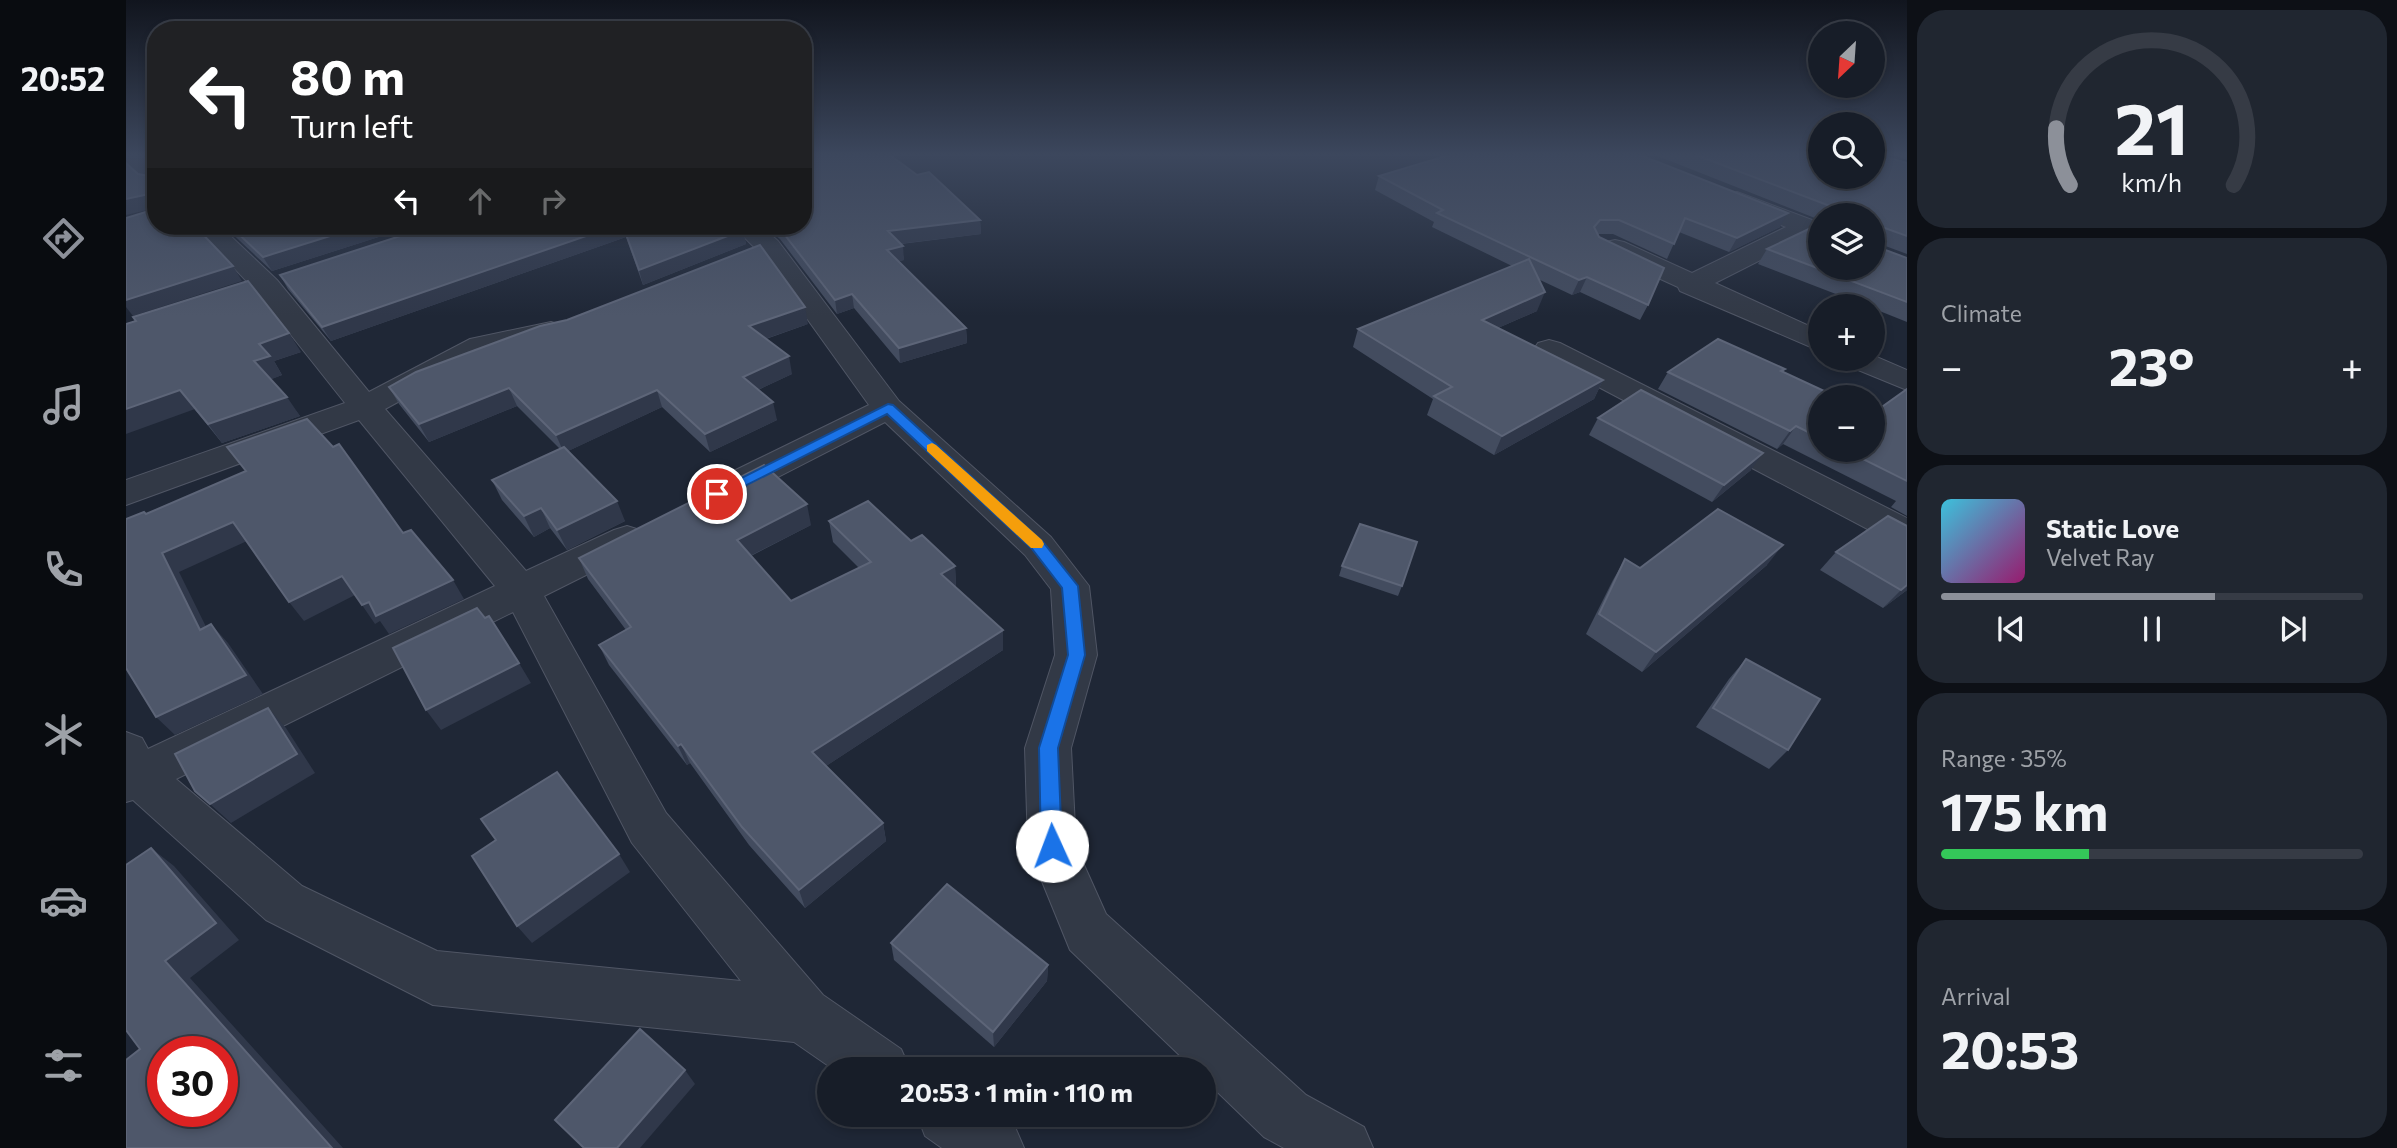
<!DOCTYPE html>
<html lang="en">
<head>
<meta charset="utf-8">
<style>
  :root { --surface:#171d28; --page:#202630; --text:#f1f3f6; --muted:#9ea2a8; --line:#363b45; --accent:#8c9099 }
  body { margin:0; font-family:Commissioner,sans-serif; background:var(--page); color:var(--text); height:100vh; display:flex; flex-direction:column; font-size:26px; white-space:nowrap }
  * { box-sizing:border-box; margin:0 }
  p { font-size:23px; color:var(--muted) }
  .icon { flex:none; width:38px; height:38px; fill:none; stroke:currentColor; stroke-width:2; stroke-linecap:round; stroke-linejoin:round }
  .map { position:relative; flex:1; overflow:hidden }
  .sheet { display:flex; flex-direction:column; gap:10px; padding:10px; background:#0d1016; width:490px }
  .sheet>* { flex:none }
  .guide { position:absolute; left:21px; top:21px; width:665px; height:214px; border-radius:28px; box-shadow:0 4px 10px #0003,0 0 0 2px var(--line); background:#202124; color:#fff; overflow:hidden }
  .needle { width:46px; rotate:205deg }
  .controls { position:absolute; left:1682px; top:21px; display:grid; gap:14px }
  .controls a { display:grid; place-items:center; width:77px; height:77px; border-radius:50%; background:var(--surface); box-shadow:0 4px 10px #0003,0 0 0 2px var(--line); font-size:35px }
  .speed { position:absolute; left:21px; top:1036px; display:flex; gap:14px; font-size:35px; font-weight:700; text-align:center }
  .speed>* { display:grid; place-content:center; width:91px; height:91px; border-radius:50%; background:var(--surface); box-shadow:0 4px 10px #0003,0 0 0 2px var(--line); line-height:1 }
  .speed .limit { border:10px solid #d22; background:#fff; color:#111 }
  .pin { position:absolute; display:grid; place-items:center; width:60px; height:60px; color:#fff; margin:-30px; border:4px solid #fff; border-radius:50%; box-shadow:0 2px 7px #0007 }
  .me { position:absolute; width:77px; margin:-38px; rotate:358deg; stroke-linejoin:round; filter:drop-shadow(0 0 5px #0008) }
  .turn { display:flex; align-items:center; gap:24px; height:147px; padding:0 28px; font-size:32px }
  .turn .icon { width:91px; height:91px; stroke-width:2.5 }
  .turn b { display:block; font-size:49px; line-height:60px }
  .lanes { display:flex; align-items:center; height:66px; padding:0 28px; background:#0003; justify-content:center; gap:35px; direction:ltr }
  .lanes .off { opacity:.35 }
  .big { font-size:52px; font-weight:700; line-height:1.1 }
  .sheet .widget { flex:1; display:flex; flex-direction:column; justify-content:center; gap:10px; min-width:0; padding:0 24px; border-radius:28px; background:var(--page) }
  .sheet .dial { align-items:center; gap:0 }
  .dial svg { height:182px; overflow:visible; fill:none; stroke:var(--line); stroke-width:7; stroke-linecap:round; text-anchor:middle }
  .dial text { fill:var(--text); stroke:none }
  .song { display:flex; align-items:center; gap:21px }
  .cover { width:84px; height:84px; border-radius:10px; background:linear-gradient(135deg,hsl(190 70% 55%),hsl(320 70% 35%)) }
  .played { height:7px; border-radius:4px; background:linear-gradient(90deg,var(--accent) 65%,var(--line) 65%) }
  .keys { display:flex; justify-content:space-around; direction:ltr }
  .heat { display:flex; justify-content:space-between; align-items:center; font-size:38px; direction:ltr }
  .charge { height:10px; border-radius:5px; background:linear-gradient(90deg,#34c759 35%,var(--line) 0) }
  .trip { position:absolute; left:691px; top:1057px; width:399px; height:70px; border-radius:35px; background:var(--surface); box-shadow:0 4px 10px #0003,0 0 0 2px var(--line); font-weight:700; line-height:70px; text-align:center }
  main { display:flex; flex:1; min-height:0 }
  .tabs { display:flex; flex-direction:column; width:126px; justify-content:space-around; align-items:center; background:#090c10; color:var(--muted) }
  .tabs .icon { width:49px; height:49px }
  .tabs .selected { color:var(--accent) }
  .tabs b { font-size:32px; color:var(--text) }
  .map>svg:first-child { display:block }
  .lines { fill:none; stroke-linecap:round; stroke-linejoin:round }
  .minor-casing { stroke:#505665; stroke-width:2 }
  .minor { fill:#323946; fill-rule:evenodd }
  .wall { fill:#434c5f }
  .shaded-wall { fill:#30384a }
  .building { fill:#4e576a; stroke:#5d6578; stroke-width:2; fill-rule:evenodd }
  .route { fill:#1a73e8; stroke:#114b97; stroke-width:2 }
  .slow { fill:#f59e0b }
</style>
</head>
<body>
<main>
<nav class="tabs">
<b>20:52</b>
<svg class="icon selected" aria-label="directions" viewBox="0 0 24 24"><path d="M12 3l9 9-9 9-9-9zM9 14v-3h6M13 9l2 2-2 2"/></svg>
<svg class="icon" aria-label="music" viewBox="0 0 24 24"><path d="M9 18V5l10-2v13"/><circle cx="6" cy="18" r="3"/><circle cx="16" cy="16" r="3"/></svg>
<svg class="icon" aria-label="phone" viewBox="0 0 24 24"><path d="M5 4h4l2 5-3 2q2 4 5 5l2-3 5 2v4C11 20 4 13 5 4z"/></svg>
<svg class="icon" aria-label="climate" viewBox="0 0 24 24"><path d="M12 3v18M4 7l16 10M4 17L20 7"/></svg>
<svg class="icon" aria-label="car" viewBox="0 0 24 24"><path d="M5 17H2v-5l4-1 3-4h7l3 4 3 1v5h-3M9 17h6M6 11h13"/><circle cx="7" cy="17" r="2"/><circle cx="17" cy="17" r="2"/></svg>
<svg class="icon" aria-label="filters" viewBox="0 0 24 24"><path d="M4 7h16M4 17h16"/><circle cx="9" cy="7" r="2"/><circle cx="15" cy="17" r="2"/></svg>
</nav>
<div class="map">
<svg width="1781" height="1148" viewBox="0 0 1781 1148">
  <rect width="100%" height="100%" fill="#1f2736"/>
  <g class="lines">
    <defs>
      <g id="minor">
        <path d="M 0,155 L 15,155 L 30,168 L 30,187 L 22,185 L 0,166 Z"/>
        <path d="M 1611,192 L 1694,223 L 1694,240 L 1682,236 L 1589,283 L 1694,331 L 1694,351 L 1554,291 L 1552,287 L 1480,254 L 1476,248 L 1480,242 L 1489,240 L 1498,242 L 1566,273 L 1660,227 L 1602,204 L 1599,199 L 1602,194 Z"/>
        <path d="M 68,226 L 94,226 L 151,280 L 243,392 L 344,339 L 425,322 L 435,325 L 440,331 L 435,337 L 364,352 L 259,409 L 400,571 L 488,530 L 501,526 L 514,530 L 520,539 L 514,548 L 418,596 L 540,813 L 697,995 L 775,1049 L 784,1069 L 707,1069 L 668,1042 L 307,1005 L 140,920 L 7,800 L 0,802 L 0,732 L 16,738 L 22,749 L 369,586 L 233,420 L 0,505 L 0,480 L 219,403 L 131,292 ZM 387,612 L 506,843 L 615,981 L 311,951 L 176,886 L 50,779 Z"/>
        <path d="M 607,226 L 635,226 L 652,241 L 773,401 L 925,537 L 963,586 L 971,655 L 945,748 L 950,847 L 980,914 L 1180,1095 L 1238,1127 L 1247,1148 L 1158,1148 L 1138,1137 L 1078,1079 L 1078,1069 L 1068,1069 L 944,950 L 902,847 L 899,748 L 929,655 L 925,589 L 899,555 L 759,422 L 609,499 L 596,503 L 583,499 L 578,491 L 583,483 L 743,405 L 634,253 Z"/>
        <path d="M 1423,340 L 1434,343 L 1781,518 L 1781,547 L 1768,543 L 1412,355 L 1408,349 L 1412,343 Z"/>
        <path d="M 1746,355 L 1781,370 L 1781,390 L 1720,365 L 1716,359 L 1746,359 Z"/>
        <path d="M 791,1115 L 871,1115 L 889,1127 L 898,1148 L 816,1148 L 799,1136 Z"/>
      </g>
    </defs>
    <use href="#minor" class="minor-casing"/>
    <use href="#minor" class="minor"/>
  </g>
  <g class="wall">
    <path d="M 1311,155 L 1514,155 L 1654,227 L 1603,252 L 1553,232 L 1541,259 L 1487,234 L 1472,234 L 1522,305 L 1514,320 L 1454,292 L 1446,295 L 1412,279 L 1411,311 L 1372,328 L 1477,380 L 1468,399 L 1368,455 L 1301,415 L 1307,399 L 1227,347 L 1232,329 L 1386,266 L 1306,227 L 1308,222 L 1249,190 L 1253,176 L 1316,157 Z"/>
    <path d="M 1529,155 L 1694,155 L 1781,163 L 1781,254 L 1754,244 L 1754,248 L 1781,258 L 1781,322 L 1746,308 L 1746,306 L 1741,306 L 1632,264 L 1641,249 L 1694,268 L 1746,215 L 1694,215 L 1694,220 Z"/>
    <path d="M 1767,155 L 1781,155 L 1781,160 Z"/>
    <path d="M 854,220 L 855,234 L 775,244 L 778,260 L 773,261 L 840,328 L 841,343 L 774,363 L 728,308 L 711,314 L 654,239 L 638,226 L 677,226 Z"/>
    <path d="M 98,226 L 287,226 L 146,271 Z"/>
    <path d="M 305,226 L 617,230 L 620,244 L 517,285 L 500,237 L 205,341 L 162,289 L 154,275 Z"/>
    <path d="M 0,324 L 175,352 L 148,361 L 156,375 L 145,379 L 174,416 L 96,443 Z"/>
    <path d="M 682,324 L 640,339 L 666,374 L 632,390 L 651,420 L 584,452 L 536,407 L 442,451 L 499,521 L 441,550 L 424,528 L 408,537 L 376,500 L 366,480 L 434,449 L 391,406 L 303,442 L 273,404 L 263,387 Z"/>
    <path d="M 1659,369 L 1657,372 L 1694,397 L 1694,450 L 1746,450 L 1747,414 L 1781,389 L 1781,516 L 1765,507 L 1770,501 L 1657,444 L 1651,449 L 1532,389 L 1542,372 Z"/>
    <path d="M 1472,418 L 1625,470 L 1586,502 L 1463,435 Z"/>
    <path d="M 703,521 L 785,541 L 829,566 L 830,586 L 829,587 L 877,650 L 700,766 L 757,823 L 760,841 L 679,908 L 623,845 L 564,763 L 561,765 L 483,665 L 473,645 L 500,630 L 462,579 L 453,558 L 685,525 L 625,556 L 665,601 L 733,568 L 707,542 Z"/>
    <path d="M 1710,552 L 1781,590 L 1757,608 L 1694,570 Z"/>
    <path d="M 1499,559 L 1514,568 L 1641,565 L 1516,672 L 1460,634 L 1487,580 Z"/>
    <path d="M 1216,566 L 1276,586 L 1272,596 L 1213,576 Z"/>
    <path d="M 1620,659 L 1662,750 L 1643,769 L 1570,727 L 1603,679 Z"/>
    <path d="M 765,943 L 922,965 L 921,981 L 868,1047 L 768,960 Z"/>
  </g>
  <g class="shaded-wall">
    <path d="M 23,194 L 30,208 L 0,215 L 0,199 Z"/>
    <path d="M 1662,213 L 1654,227 L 1603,252 L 1611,238 Z"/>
    <path d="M 854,220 L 855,234 L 764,245 L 762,231 Z"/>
    <path d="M 236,226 L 287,226 L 146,271 L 137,257 Z"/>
    <path d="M 489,226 L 497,226 L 500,237 L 205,341 L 196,327 Z"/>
    <path d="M 617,230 L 620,244 L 517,285 L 513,270 Z"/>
    <path d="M 777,246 L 778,260 L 763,264 L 761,250 Z"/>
    <path d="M 107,266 L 116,281 L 7,316 L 0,307 L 0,300 Z"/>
    <path d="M 1461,277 L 1454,292 L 1446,295 L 1453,280 Z"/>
    <path d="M 1419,292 L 1411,311 L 1349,338 L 1356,320 Z"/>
    <path d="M 726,294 L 728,308 L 711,314 L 709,300 Z"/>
    <path d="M 679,307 L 682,324 L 627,343 L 623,326 Z"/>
    <path d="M 840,328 L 841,343 L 774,363 L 773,348 Z"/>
    <path d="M 163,333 L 175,352 L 148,361 L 156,375 L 141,381 L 128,361 L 133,344 Z"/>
    <path d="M 663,356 L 666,374 L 621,395 L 617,377 Z"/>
    <path d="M 1477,380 L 1468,399 L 1368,455 L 1376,436 Z"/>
    <path d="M 383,388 L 391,406 L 303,442 L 293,424 Z"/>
    <path d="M 54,390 L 69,409 L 0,434 L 0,409 Z"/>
    <path d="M 531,390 L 536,407 L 438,453 L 430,435 Z"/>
    <path d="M 161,397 L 174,416 L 96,443 L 82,424 Z"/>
    <path d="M 647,402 L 651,420 L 584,452 L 579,434 Z"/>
    <path d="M 1670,426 L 1657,444 L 1651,449 L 1664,431 Z"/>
    <path d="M 1637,453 L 1625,470 L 1586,502 L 1598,485 Z"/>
    <path d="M 491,501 L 499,521 L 441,550 L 431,530 Z"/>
    <path d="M 681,504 L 685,525 L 616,560 L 611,540 Z"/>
    <path d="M 415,508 L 424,528 L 408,537 L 398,516 Z"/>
    <path d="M 107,522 L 121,541 L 53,572 L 91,649 L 74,630 L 36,553 Z"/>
    <path d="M 1657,545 L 1641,565 L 1516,672 L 1530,652 Z"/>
    <path d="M 829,566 L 830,586 L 817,594 L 815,574 Z"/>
    <path d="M 216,576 L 229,595 L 178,621 L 163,602 Z"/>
    <path d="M 327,580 L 338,599 L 263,634 L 254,621 L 249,624 L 236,605 L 243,602 Z"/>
    <path d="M 1781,585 L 1781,590 L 1757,608 L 1775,590 Z"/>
    <path d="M 85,624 L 102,643 L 137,694 L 49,735 L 30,717 Z"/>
    <path d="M 877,630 L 877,650 L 691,772 L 686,752 Z"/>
    <path d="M 393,663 L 405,683 L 315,730 L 300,710 Z"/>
    <path d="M 142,708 L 160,728 L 189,773 L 105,823 L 84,804 Z"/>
    <path d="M 555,744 L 564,763 L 561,765 L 552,746 Z"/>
    <path d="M 757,823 L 760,841 L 679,908 L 673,890 Z"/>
    <path d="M 25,848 L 48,866 L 113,940 L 64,978 L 217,1148 L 206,1148 L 39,961 Z"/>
    <path d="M 493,854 L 504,872 L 406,943 L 391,926 Z"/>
    <path d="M 922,965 L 921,981 L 868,1047 L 867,1032 Z"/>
    <path d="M 559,1070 L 569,1084 L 514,1148 L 491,1148 Z"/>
  </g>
  <g class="building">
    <path d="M 24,155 L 30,155 L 30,226 L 69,226 L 107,266 L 0,300 L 0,218 L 23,211 L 23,194 L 0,199 L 0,163 L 12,174 L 23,176 Z"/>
    <path d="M 677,155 L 764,155 L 791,175 L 803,172 L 854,220 L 762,231 L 777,246 L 761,250 L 840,328 L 773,348 L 726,294 L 709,300 L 652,226 L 677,226 Z"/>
    <path d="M 1323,155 L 1514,155 L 1662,213 L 1611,238 L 1559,218 L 1548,244 L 1493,220 L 1474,220 L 1468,227 L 1473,237 L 1538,268 L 1522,305 L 1461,277 L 1453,280 L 1311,213 L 1317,210 L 1253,176 Z"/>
    <path d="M 1570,155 L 1694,155 L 1694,177 L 1746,177 L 1746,155 L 1754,155 L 1781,163 L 1781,236 L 1756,227 L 1753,230 L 1754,248 L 1781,258 L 1781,302 L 1641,249 L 1691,225 L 1694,225 L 1694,268 L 1746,268 L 1746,215 L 1704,215 L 1704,206 Z"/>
    <path d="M 104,226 L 236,226 L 137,257 Z"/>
    <path d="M 305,226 L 489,226 L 196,327 L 154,275 Z"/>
    <path d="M 497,226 L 613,226 L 617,230 L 513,270 Z"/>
    <path d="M 634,245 L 679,307 L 623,326 L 663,356 L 617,377 L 647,402 L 579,434 L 531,390 L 430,435 L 383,388 L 293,424 L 263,387 L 290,372 L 414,326 L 441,320 Z"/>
    <path d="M 1403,259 L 1419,292 L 1356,320 L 1477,380 L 1376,436 L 1308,396 L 1326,387 L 1232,329 Z"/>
    <path d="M 122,281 L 163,333 L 133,344 L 144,356 L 128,361 L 161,397 L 82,424 L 54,390 L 0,409 L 0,324 L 10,321 L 7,317 Z"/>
    <path d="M 1592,339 L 1659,369 L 1655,371 L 1711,397 L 1694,397 L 1694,438 L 1670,426 L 1664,431 L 1542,372 Z"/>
    <path d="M 1781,389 L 1781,481 L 1719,450 L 1746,450 L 1746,414 Z"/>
    <path d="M 1515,390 L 1637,453 L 1598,485 L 1472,418 Z"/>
    <path d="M 181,419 L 207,447 L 213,444 L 277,533 L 285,530 L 327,580 L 250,616 L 243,602 L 236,605 L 216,576 L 163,602 L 107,522 L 36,553 L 74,630 L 85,624 L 120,675 L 30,717 L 0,668 L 0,519 L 18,512 L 20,514 L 120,471 L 101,447 Z"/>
    <path d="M 438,447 L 491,501 L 431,530 L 415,508 L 398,516 L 366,480 Z"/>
    <path d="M 638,465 L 681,504 L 611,540 L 665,601 L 745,562 L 703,521 L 742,501 L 785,541 L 796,535 L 829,566 L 815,574 L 877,630 L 686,752 L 757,823 L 673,890 L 616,827 L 555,744 L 552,746 L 473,645 L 505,627 L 453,558 Z"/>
    <path d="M 1592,509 L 1657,545 L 1530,652 L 1473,614 L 1499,559 L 1514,568 Z"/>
    <path d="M 1762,516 L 1781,526 L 1781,585 L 1775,590 L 1710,552 Z"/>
    <path d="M 1234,524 L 1291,542 L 1276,586 L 1216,566 Z"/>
    <path d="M 351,608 L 359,618 L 363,616 L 393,663 L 300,710 L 267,648 Z"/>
    <path d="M 1620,659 L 1694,699 L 1662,750 L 1587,708 Z"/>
    <path d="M 142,708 L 171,754 L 84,804 L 69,791 L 49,754 Z"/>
    <path d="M 431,772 L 493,854 L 391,926 L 346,856 L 370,840 L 355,819 Z"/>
    <path d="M 25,848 L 90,923 L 39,961 L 206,1148 L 0,1148 L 0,1060 L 14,1049 L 0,1030 L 0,865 ZM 37,1052 L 96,1052 L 96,1111 L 37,1111 Z"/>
    <path d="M 821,884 L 922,965 L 867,1032 L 765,943 Z"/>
    <path d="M 514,1029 L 559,1070 L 491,1148 L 458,1148 L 429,1120 Z"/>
  </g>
  <linearGradient id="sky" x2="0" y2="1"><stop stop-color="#11151e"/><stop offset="0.49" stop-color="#3c475d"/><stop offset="1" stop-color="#3c475d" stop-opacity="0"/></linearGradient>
  <rect width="1781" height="316" fill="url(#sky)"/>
  <path class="route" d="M 762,404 L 767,405 L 917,542 L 952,586 L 959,655 L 932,748 L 936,846 L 933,853 L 926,856 L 918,853 L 915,846 L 913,748 L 942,655 L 936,588 L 906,549 L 761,414 L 597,497 L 591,498 L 584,494 Z"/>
  <path class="slow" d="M 806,443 L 810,445 L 916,540 L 918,544 L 916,548 L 905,548 L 801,451 L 801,445 Z"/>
</svg>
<div class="controls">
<a><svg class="needle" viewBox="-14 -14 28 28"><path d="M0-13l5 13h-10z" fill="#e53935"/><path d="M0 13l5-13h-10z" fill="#9ea2a8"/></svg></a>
<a><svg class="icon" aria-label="search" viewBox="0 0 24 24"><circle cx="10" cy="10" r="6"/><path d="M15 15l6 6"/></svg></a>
<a><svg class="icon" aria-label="layers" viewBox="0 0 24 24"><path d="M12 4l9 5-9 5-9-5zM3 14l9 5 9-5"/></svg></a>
<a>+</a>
<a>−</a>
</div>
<div class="speed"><div class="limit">30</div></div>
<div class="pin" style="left:591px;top:494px;background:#d93025"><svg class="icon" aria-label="arrive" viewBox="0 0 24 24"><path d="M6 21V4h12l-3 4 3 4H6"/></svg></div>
<svg class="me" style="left:926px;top:846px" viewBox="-20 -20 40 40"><circle r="19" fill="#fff"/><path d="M0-13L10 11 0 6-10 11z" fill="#1a73e8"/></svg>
<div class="trip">20:53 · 1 min · 110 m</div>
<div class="guide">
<div class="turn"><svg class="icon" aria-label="left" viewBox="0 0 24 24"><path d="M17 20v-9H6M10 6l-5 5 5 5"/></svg><div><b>80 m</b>Turn left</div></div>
<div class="lanes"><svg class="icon" aria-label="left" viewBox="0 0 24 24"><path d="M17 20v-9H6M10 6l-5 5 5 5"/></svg><svg class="icon off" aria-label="ahead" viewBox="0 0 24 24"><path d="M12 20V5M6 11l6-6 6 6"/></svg><svg class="icon off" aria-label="right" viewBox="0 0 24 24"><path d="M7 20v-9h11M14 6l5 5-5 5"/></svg></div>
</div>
</div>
<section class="sheet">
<div class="widget dial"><svg viewBox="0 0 100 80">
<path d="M14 69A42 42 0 1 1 86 69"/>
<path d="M14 69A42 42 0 0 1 8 44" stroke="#8c9099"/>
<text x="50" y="56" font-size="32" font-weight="700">21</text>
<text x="50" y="72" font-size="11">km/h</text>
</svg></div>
<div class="widget"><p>Climate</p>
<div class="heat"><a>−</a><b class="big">23°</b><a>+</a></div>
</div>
<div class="widget">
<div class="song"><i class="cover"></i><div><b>Static Love</b><p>Velvet Ray</p></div></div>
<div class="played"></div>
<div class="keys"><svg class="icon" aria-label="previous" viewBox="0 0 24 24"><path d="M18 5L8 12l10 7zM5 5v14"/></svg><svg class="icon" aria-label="pause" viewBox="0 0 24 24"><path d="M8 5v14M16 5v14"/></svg><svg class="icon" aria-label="next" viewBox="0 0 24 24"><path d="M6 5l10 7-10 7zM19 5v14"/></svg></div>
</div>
<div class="widget"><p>Range · 35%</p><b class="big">175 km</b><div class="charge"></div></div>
<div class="widget"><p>Arrival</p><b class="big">20:53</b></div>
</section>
</main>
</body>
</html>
